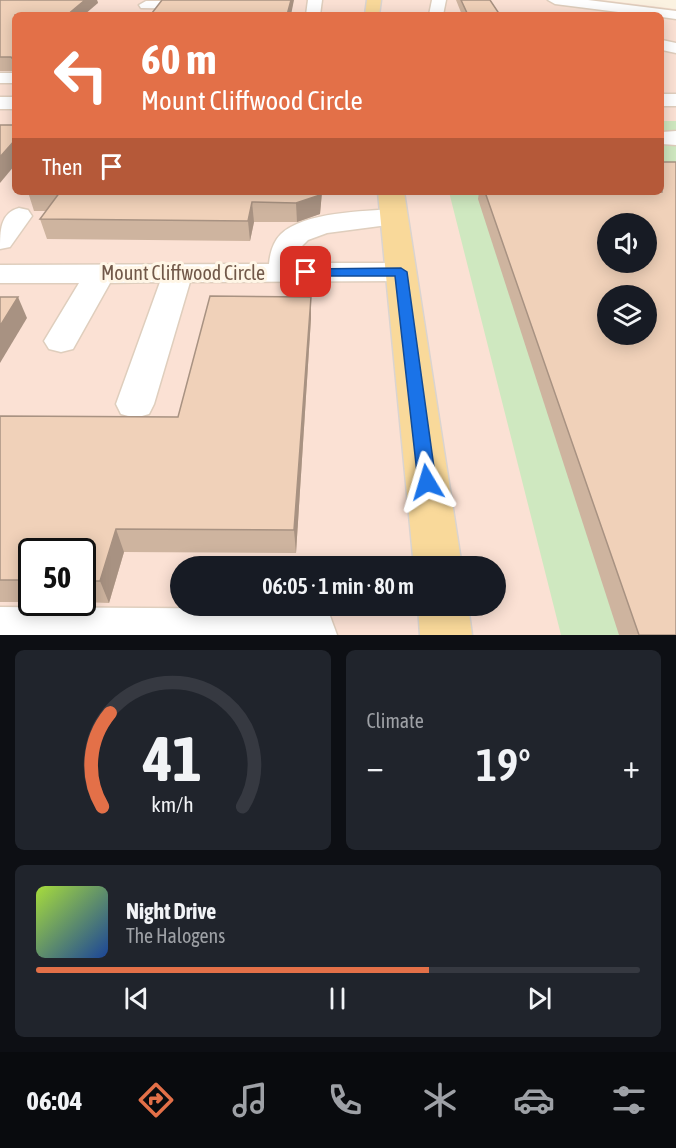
<!DOCTYPE html>
<html lang="en">
<head>
<meta charset="utf-8">
<style>
  :root { --surface:#171b24; --page:#20242c; --text:#f1f3f6; --muted:#9ea1a6; --line:#363941; --accent:#e37048 }
  body { margin:0; font-family:"Asap Condensed",sans-serif; background:var(--page); color:var(--text); height:100vh; display:flex; flex-direction:column; font-size:22px; white-space:nowrap }
  * { box-sizing:border-box; margin:0 }
  p { font-size:20px; color:var(--muted) }
  .icon { flex:none; width:33px; height:33px; fill:none; stroke:currentColor; stroke-width:2; stroke-linecap:round; stroke-linejoin:round }
  .map { position:relative; height:635px; overflow:hidden }
  .side { display:flex; flex-direction:column; gap:15px; padding:15px; background:#0d0f14; flex:1 }
  .side>* { flex:none }
  .hud { position:absolute; left:12px; top:12px; width:652px; height:183px; border-radius:9px; box-shadow:0 3px 15px #0003; background:#e37048; color:#fff; overflow:hidden }
  .fabs { position:absolute; left:597px; top:213px; display:grid; gap:12px }
  .fabs a { display:grid; place-items:center; width:60px; height:60px; border-radius:50%; background:var(--surface); box-shadow:0 3px 15px #0003; font-size:30px }
  .speed { position:absolute; left:18px; top:538px; display:flex; gap:12px; font-size:30px; font-weight:700; text-align:center }
  .speed>* { display:grid; place-content:center; width:78px; height:78px; border-radius:50%; background:var(--surface); box-shadow:0 3px 15px #0003; line-height:1 }
  .speed .limit { border:3px solid #111; border-radius:9px; background:#fff; color:#111 }
  .pin { position:absolute; display:grid; place-items:center; width:51px; height:51px; color:#fff; margin:-26px; border-radius:12px; box-shadow:0 3px 9px #0006 }
  .me { position:absolute; width:66px; margin:-33px; rotate:353deg; stroke-linejoin:round; filter:drop-shadow(0 0 4px #0008) }
  .turn { display:flex; align-items:center; gap:21px; height:126px; padding:0 30px; font-size:27px }
  .turn .icon { width:78px; height:78px; stroke-width:2.5 }
  .turn b { display:block; font-size:42px; line-height:51px }
  .then { display:flex; align-items:center; height:57px; padding:0 30px; background:#0003; gap:12px; font-size:22px }
  .big { font-size:45px; font-weight:600; line-height:1.1 }
  .side .widget { flex:1; display:flex; flex-direction:column; justify-content:center; gap:9px; min-width:0; padding:0 21px; border-radius:9px; background:var(--page) }
  .side .dial { align-items:center; gap:0 }
  .dial svg { height:156px; overflow:visible; fill:none; stroke:var(--line); stroke-width:7; stroke-linecap:round; text-anchor:middle }
  .dial text { fill:var(--text); stroke:none }
  .song { display:flex; align-items:center; gap:18px }
  .cover { width:72px; height:72px; border-radius:9px; background:linear-gradient(135deg,hsl(80 70% 55%),hsl(220 70% 35%)) }
  .played { height:6px; border-radius:3px; background:linear-gradient(90deg,var(--accent) 65%,var(--line) 65%) }
  .keys { display:flex; justify-content:space-around; direction:ltr }
  .heat { display:flex; justify-content:space-between; align-items:center; font-size:33px; direction:ltr }
  .side .tiles { flex:1; display:grid; gap:15px; grid-template-columns:1fr 1fr }
  .widget:last-child { grid-column:span 2 }
  .trip { position:absolute; left:170px; top:556px; width:336px; height:60px; border-radius:30px; background:var(--surface); box-shadow:0 3px 15px #0003; font-weight:600; line-height:60px; text-align:center }
  .dock { display:flex; height:96px; justify-content:space-around; align-items:center; background:#090b0e; color:var(--muted) }
  .dock .icon { width:42px; height:42px }
  .dock .selected { color:var(--accent) }
  .dock b { font-size:27px; color:var(--text) }
  .map>svg:first-child { display:block }
  .commercial { fill:#fbe1d4; fill-rule:evenodd }
  .green { fill:#cfe8c0; fill-rule:evenodd }
  .lines { fill:none; stroke-linecap:round; stroke-linejoin:round }
  .minor-casing { stroke:#dfcebd; stroke-width:3 }
  .major-casing { stroke:#dad4d0; stroke-width:3 }
  .minor { fill:#fff; fill-rule:evenodd }
  .major { fill:#f9d99a; fill-rule:evenodd }
  .wall { fill:#ceb49f }
  .shaded-wall { fill:#a89282 }
  .building { fill:#f0d1b9; stroke:#a89282; stroke-width:1.5; fill-rule:evenodd }
  .route { fill:#1a73e8; stroke:#114b97; stroke-width:1.5 }
  .labels { text-anchor:middle; stroke-width:6; stroke-linejoin:round; paint-order:stroke }
  .street-label { font-size:20px; fill:#715849; stroke:#fff6e6 }
</style>
</head>
<body>
<div class="map">
<svg width="676" height="635" viewBox="0 0 676 635">
  <rect width="100%" height="100%" fill="#fbf2e1"/>
  <path class="commercial" d="M 0,0 L 603,0 L 676,9 L 676,635 L 0,635 ZM 15,15 L 662,15 L 662,192 L 15,192 ZM 608,224 L 646,224 L 646,262 L 608,262 ZM 608,296 L 646,296 L 646,334 L 608,334 ZM 32,552 L 82,552 L 82,603 L 32,603 ZM 180,567 L 495,567 L 495,606 L 180,606 Z"/>
  <path class="green" d="M 662,121 L 676,121 L 676,635 L 561,635 L 449,192 L 662,192 ZM 608,224 L 646,224 L 646,262 L 608,262 ZM 608,296 L 646,296 L 646,334 L 608,334 Z"/>
  <g class="lines">
    <defs>
      <g id="minor">
        <path d="M 308,0 L 322,0 L 320,15 L 306,15 Z"/>
        <path d="M 432,0 L 446,0 L 443,15 L 429,15 Z"/>
        <path d="M 548,0 L 588,0 L 676,11 L 676,19 L 662,17 L 662,15 L 642,15 L 555,4 Z"/>
        <path d="M 146,1 L 204,1 L 211,5 L 204,9 L 141,8 L 139,5 Z"/>
        <path d="M 662,40 L 676,43 L 676,53 L 662,50 Z"/>
        <rect x="0" y="73" width="15" height="10"/>
        <rect x="662" y="94" width="14" height="12"/>
        <rect x="0" y="97" width="15" height="12"/>
        <path d="M 676,131 L 676,145 L 662,144 L 662,132 Z"/>
        <path d="M 19,208 L 28,210 L 32,216 L 10,247 L 0,249 C 0,231 0,213 19,208 Z"/>
        <path d="M 394,209 L 403,211 L 407,217 L 403,223 L 327,233 L 308,240 L 302,246 L 298,263 L 401,263 L 412,266 L 416,272 L 412,278 L 401,281 L 190,282 L 154,404 L 149,414 L 135,418 L 121,414 L 116,404 L 160,282 L 110,283 L 73,349 L 61,352 L 49,349 L 44,341 L 79,283 L 0,283 L 0,265 L 269,264 C 270,253 273,242 281,234 C 304,212 364,211 394,209 Z"/>
        <path d="M 0,607 L 311,609 L 330,616 L 337,635 L 0,635 Z"/>
      </g>
      <g id="major">
        <path d="M 367,0 L 381,0 L 379,15 L 365,15 Z"/>
        <path d="M 378,192 L 404,192 L 462,567 L 414,567 Z"/>
        <path d="M 418,606 L 468,606 L 472,635 L 420,635 Z"/>
      </g>
    </defs>
    <use href="#minor" class="minor-casing"/>
    <use href="#major" class="major-casing"/>
    <use href="#minor" class="minor"/>
    <use href="#major" class="major"/>
  </g>
  <g class="wall">
    <path d="M 0,0 L 97,0 L 98,3 L 15,15 L 15,71 L 0,71 Z"/>
    <path d="M 456,0 L 490,0 L 500,15 L 462,15 Z"/>
    <path d="M 152,13 L 291,15 L 152,15 Z"/>
    <path d="M 28,192 L 322,192 L 320,214 L 297,222 L 254,222 L 250,241 L 47,239 L 40,219 L 46,211 L 34,211 Z"/>
    <path d="M 479,192 L 662,192 L 676,635 L 619,635 L 478,199 Z"/>
    <path d="M 311,297 L 311,318 L 296,553 L 124,552 L 109,603 L 82,602 L 82,552 L 32,552 L 32,602 L 0,602 L 0,416 L 178,417 Z"/>
  </g>
  <g class="shaded-wall">
    <path d="M 85,0 L 97,0 L 98,3 L 84,15 L 67,15 Z"/>
    <path d="M 291,0 L 294,0 L 291,15 L 287,15 Z"/>
    <path d="M 15,140 L 15,165 L 0,183 L 0,157 Z"/>
    <path d="M 320,192 L 322,192 L 320,214 L 297,222 L 296,203 Z"/>
    <path d="M 252,202 L 254,222 L 250,241 L 248,221 Z"/>
    <path d="M 18,297 L 27,318 L 0,363 L 0,326 Z"/>
    <path d="M 311,297 L 311,318 L 296,553 L 294,530 Z"/>
    <path d="M 116,529 L 124,552 L 109,603 L 100,581 Z"/>
  </g>
  <g class="building">
    <path d="M 0,0 L 85,0 L 67,15 L 15,15 L 15,58 L 13,59 L 11,57 L 0,57 Z"/>
    <path d="M 162,0 L 291,0 L 287,15 L 176,15 L 177,13 L 152,13 Z"/>
    <path d="M 461,0 L 490,0 L 500,15 L 468,15 Z"/>
    <path d="M 0,125 L 15,125 L 15,140 L 0,157 Z"/>
    <path d="M 662,162 L 676,162 L 676,635 L 639,635 L 485,192 L 662,192 ZM 608,224 L 646,224 L 646,262 L 608,262 ZM 608,296 L 646,296 L 646,334 L 608,334 Z"/>
    <path d="M 60,192 L 320,192 L 320,195 L 296,203 L 252,202 L 248,221 L 40,219 Z"/>
    <path d="M 210,296 L 311,297 L 294,530 L 116,529 L 100,581 L 82,581 L 82,552 L 32,552 L 32,580 L 0,580 L 0,416 L 178,417 Z"/>
    <path d="M 0,297 L 18,297 L 0,326 Z"/>
  </g>
  <path class="route" d="M 401,268 L 407,272 L 436,482 L 434,487 L 427,489 L 421,487 L 418,482 L 395,276 L 306,276 L 299,272 L 306,269 Z"/>
  <g class="labels">
    <g class="street-label">
      <text x="183" y="280">Mount Cliffwood Circle</text>
    </g>
  </g>
</svg>
<div class="fabs">
<a><svg class="icon" aria-label="sound" viewBox="0 0 24 24"><path d="M4 9h4l5-4v14l-5-4H4zM17 9q2 3 0 6"/></svg></a>
<a><svg class="icon" aria-label="layers" viewBox="0 0 24 24"><path d="M12 4l9 5-9 5-9-5zM3 14l9 5 9-5"/></svg></a>
</div>
<div class="speed"><div class="limit">50</div></div>
<div class="pin" style="left:306px;top:272px;background:#d93025"><svg class="icon" aria-label="arrive" viewBox="0 0 24 24"><path d="M6 21V4h12l-3 4 3 4H6"/></svg></div>
<svg class="me" style="left:427px;top:482px" viewBox="-20 -20 40 40"><path d="M0-17L14 15 0 8-14 15z" fill="#1a73e8" stroke="#fff" stroke-width="4"/></svg>
<div class="trip">06:05 · 1 min · 80 m</div>
<div class="hud">
<div class="turn"><svg class="icon" aria-label="left" viewBox="0 0 24 24"><path d="M17 20v-9H6M10 6l-5 5 5 5"/></svg><div><b>60 m</b>Mount Cliffwood Circle</div></div>
<div class="then">Then<svg class="icon" aria-label="arrive" viewBox="0 0 24 24"><path d="M6 21V4h12l-3 4 3 4H6"/></svg></div>
</div>
</div>
<section class="side">
<div class="tiles">
<div class="widget dial"><svg viewBox="0 0 100 80">
<path d="M14 69A42 42 0 1 1 86 69"/>
<path d="M14 69A42 42 0 0 1 18 21" stroke="#e37048"/>
<text x="50" y="56" font-size="32" font-weight="700">41</text>
<text x="50" y="72" font-size="11">km/h</text>
</svg></div>
<div class="widget"><p>Climate</p>
<div class="heat"><a>−</a><b class="big">19°</b><a>+</a></div>
</div>
<div class="widget">
<div class="song"><i class="cover"></i><div><b>Night Drive</b><p>The Halogens</p></div></div>
<div class="played"></div>
<div class="keys"><svg class="icon" aria-label="previous" viewBox="0 0 24 24"><path d="M18 5L8 12l10 7zM5 5v14"/></svg><svg class="icon" aria-label="pause" viewBox="0 0 24 24"><path d="M8 5v14M16 5v14"/></svg><svg class="icon" aria-label="next" viewBox="0 0 24 24"><path d="M6 5l10 7-10 7zM19 5v14"/></svg></div>
</div>
</div>
</section>
<nav class="dock">
<b>06:04</b>
<svg class="icon selected" aria-label="directions" viewBox="0 0 24 24"><path d="M12 3l9 9-9 9-9-9zM9 14v-3h6M13 9l2 2-2 2"/></svg>
<svg class="icon" aria-label="music" viewBox="0 0 24 24"><path d="M9 18V5l10-2v13"/><circle cx="6" cy="18" r="3"/><circle cx="16" cy="16" r="3"/></svg>
<svg class="icon" aria-label="phone" viewBox="0 0 24 24"><path d="M5 4h4l2 5-3 2q2 4 5 5l2-3 5 2v4C11 20 4 13 5 4z"/></svg>
<svg class="icon" aria-label="climate" viewBox="0 0 24 24"><path d="M12 3v18M4 7l16 10M4 17L20 7"/></svg>
<svg class="icon" aria-label="car" viewBox="0 0 24 24"><path d="M5 17H2v-5l4-1 3-4h7l3 4 3 1v5h-3M9 17h6M6 11h13"/><circle cx="7" cy="17" r="2"/><circle cx="17" cy="17" r="2"/></svg>
<svg class="icon" aria-label="filters" viewBox="0 0 24 24"><path d="M4 7h16M4 17h16"/><circle cx="9" cy="7" r="2"/><circle cx="15" cy="17" r="2"/></svg>
</nav>
</body>
</html>
